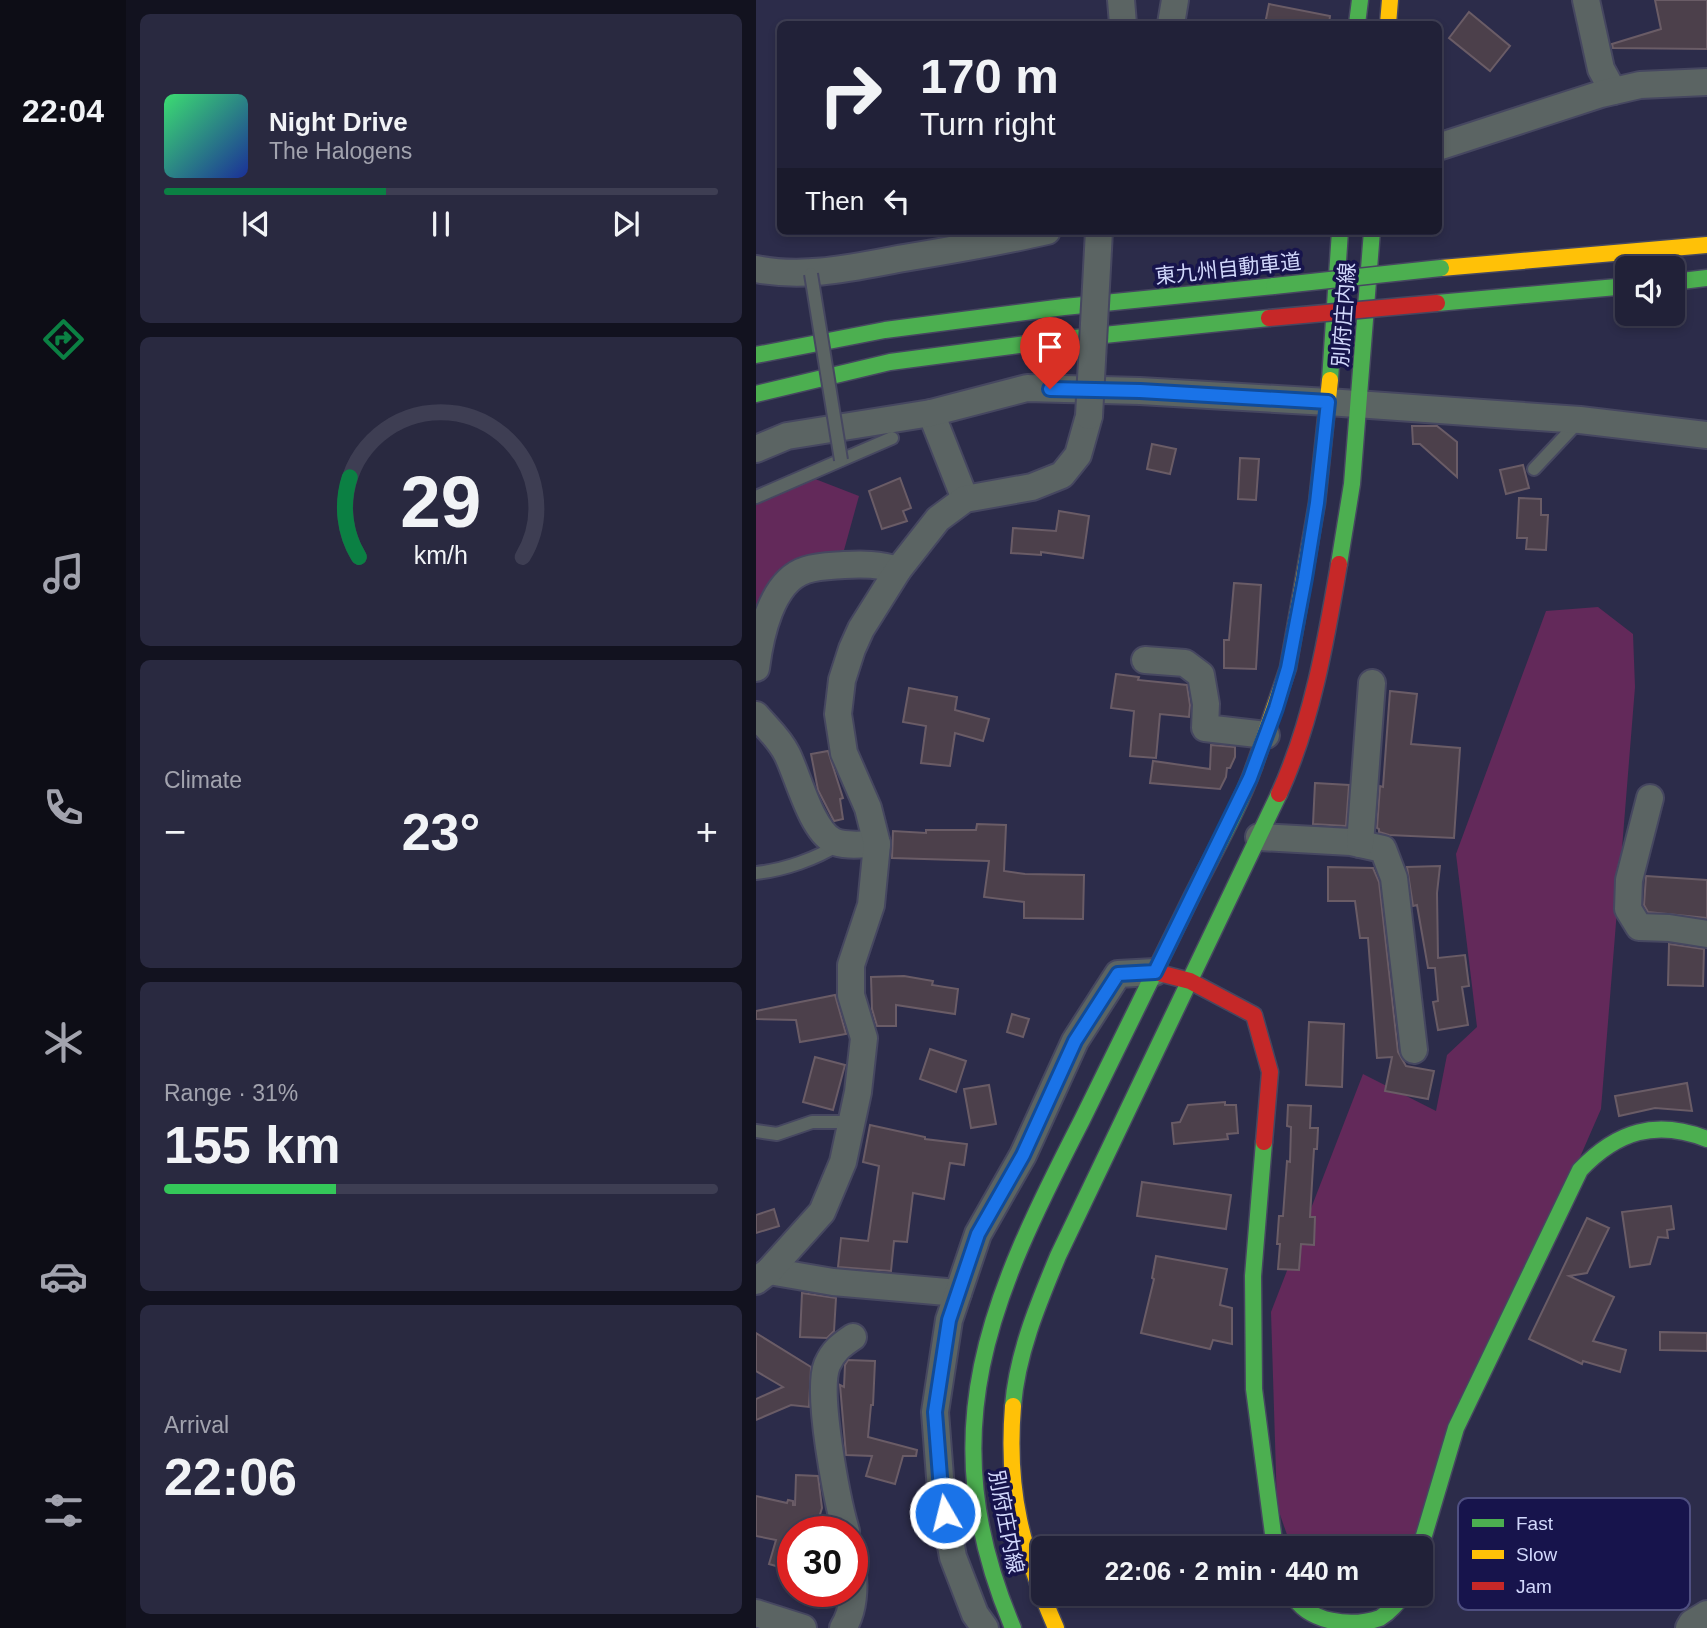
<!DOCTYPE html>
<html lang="en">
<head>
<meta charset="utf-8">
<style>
  :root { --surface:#212138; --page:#292940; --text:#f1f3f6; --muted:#a2a3ae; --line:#3e3e53; --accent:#0b8043 }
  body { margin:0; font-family:Helvetica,"Noto Sans JP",sans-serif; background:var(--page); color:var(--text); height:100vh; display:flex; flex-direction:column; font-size:26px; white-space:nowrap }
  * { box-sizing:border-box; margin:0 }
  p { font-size:23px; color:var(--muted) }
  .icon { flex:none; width:38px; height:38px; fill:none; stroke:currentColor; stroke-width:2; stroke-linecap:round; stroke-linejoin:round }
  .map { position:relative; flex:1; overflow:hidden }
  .sheet { display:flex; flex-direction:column; gap:14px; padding:14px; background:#12121f; width:630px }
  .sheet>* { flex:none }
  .guide { position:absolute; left:21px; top:21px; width:665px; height:214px; border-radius:10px; box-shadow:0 4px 10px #0003,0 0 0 2px var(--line); background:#212138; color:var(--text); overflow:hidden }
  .tools { position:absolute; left:859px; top:256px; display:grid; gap:14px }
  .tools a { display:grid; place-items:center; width:70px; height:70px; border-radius:10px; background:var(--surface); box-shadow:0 4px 10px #0003,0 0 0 2px var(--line); font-size:35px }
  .speed { position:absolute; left:21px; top:1516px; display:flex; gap:14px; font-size:35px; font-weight:700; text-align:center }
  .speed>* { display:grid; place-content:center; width:91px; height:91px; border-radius:50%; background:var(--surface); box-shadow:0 4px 10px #0003,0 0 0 2px var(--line); line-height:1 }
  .speed .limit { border:10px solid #d22; background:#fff; color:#111 }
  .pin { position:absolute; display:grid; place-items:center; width:60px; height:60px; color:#fff; margin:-72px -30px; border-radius:50% 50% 50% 0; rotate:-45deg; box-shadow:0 0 7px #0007 }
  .pin .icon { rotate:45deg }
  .me { position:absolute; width:77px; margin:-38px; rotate:352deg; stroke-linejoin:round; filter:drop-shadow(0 0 5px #0008) }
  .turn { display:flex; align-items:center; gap:24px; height:147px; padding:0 28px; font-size:32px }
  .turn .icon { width:91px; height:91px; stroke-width:2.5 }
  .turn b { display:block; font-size:49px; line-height:60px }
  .then { display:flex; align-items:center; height:66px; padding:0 28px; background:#0003; gap:14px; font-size:26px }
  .big { font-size:52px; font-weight:600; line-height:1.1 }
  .sheet .widget { flex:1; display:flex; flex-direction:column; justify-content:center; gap:10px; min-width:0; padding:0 24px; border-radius:10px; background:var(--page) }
  .sheet .dial { align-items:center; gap:0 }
  .dial svg { height:182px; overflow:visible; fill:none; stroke:var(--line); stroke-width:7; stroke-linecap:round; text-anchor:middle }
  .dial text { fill:var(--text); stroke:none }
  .song { display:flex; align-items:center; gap:21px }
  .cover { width:84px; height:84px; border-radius:10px; background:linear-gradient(135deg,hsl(140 70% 55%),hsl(230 70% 35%)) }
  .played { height:7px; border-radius:4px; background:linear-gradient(90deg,var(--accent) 40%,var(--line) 40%) }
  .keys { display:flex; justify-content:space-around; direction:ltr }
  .heat { display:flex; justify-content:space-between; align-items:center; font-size:38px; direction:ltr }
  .charge { height:10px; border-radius:5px; background:linear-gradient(90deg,#34c759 31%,var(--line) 0) }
  .trip { position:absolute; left:275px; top:1536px; width:402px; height:70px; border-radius:10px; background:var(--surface); box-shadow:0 4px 10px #0003,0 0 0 2px var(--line); font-weight:600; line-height:70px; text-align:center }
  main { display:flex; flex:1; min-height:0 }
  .dock { display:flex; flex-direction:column; width:126px; justify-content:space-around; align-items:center; background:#0d0d16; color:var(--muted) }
  .dock .icon { width:49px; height:49px }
  .dock .selected { color:var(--accent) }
  .dock b { font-size:32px; color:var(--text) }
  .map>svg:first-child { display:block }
  .green { fill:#63295a }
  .building { fill:#4c404b; stroke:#6a5c66; stroke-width:2 }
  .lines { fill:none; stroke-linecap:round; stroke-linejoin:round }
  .lane-casing { stroke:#464760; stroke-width:16 }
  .street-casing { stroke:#464760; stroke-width:30 }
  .fast-casing { stroke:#464760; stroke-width:19 }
  .slow-casing { stroke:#464760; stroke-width:19 }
  .jam-casing { stroke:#464760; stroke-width:19 }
  .lane { stroke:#5b6463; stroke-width:12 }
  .street { stroke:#5b6463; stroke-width:26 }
  .fast { stroke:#4caf50; stroke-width:16 }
  .slow { stroke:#ffc107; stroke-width:16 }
  .jam { stroke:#c62828; stroke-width:16 }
  .lane-bridge-casing { stroke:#464760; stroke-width:16; stroke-linecap:butt }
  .street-bridge-casing { stroke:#464760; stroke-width:30; stroke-linecap:butt }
  .fast-bridge-casing { stroke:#464760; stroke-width:19; stroke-linecap:butt }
  .jam-bridge-casing { stroke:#464760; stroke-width:19; stroke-linecap:butt }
  .lane-bridge { stroke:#5b6463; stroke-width:12 }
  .street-bridge { stroke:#5b6463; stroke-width:26 }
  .fast-bridge { stroke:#4caf50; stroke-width:16 }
  .jam-bridge { stroke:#c62828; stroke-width:16 }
  .route-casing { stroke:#114b97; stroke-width:18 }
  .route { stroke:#1a73e8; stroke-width:12 }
  .labels { text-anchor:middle; stroke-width:7; stroke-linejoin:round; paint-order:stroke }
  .street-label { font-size:21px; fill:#d2d8fc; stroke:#17144c }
  .key { fill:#17144c; stroke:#4f4f81; stroke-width:2 }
  .key-label { font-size:19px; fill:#d2d8fc }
</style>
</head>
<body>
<main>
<nav class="dock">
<b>22:04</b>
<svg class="icon selected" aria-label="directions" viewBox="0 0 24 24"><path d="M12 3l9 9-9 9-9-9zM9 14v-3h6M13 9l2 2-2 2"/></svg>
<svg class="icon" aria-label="music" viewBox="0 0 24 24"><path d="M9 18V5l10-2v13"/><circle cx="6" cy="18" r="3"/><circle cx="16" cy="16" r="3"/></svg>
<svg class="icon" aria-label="phone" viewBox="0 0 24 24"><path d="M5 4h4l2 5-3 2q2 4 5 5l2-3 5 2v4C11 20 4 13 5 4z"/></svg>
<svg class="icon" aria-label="climate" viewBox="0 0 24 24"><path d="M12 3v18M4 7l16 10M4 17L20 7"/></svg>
<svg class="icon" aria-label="car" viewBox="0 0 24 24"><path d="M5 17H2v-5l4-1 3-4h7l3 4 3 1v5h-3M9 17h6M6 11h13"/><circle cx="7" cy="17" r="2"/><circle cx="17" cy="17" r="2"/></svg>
<svg class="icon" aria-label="filters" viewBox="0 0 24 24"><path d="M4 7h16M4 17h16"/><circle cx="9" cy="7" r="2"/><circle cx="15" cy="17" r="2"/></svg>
</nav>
<section class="sheet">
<div class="widget">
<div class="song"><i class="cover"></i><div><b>Night Drive</b><p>The Halogens</p></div></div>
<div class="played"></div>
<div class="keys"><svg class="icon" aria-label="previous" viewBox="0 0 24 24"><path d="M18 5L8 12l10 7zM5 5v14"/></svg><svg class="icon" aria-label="pause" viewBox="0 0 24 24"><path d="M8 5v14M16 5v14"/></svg><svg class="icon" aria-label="next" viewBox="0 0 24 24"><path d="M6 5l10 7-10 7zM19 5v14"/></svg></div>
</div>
<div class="widget dial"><svg viewBox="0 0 100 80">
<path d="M14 69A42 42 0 1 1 86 69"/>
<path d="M14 69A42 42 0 0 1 10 34" stroke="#0b8043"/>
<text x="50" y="56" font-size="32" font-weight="700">29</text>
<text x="50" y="72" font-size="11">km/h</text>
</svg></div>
<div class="widget"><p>Climate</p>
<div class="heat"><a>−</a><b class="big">23°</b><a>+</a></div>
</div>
<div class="widget"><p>Range · 31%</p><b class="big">155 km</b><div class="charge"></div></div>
<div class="widget"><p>Arrival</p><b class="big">22:06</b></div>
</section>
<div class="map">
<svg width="951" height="1628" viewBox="0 0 951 1628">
  <rect width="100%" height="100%" fill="#2c2c4a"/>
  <g class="green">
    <path d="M 54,477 L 103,496 L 85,561 L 64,562 L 0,629 L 0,504 Z"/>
    <path d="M 842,607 L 877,634 L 879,687 L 845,1109 L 653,1549 L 536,1549 L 521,1506 L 515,1312 L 607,1074 L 680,1111 L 691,1055 L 721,1027 L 700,854 L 790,611 Z"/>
  </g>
  <g class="building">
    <path d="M 899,0 L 951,0 L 951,49 L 857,48 L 856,44 L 905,29 Z"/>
    <path d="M 513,4 L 574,16 L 573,24 L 509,24 Z"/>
    <path d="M 713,12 L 754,46 L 734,71 L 693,38 Z"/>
    <path d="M 656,426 L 681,426 L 701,442 L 701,477 L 664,444 L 657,444 Z"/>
    <path d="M 396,444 L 420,449 L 414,474 L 391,469 Z"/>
    <path d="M 484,458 L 503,459 L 500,500 L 482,499 Z"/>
    <path d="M 767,465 L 773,488 L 750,494 L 744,470 Z"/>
    <path d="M 144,478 L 155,508 L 147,511 L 151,521 L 126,529 L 113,491 Z"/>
    <path d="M 763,498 L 785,499 L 785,515 L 792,515 L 790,550 L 770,549 L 771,538 L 761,538 Z"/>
    <path d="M 303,511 L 333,516 L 327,558 L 285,552 L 285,555 L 255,553 L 257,528 L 300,531 Z"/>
    <path d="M 478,583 L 505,585 L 500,669 L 468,668 L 468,640 L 473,640 Z"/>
    <path d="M 360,674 L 383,677 L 382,680 L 431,685 L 434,705 L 433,717 L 404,714 L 400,758 L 374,756 L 378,711 L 355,708 Z"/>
    <path d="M 153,688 L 201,697 L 199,710 L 233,719 L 227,741 L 199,733 L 194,766 L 165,763 L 170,726 L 147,722 Z"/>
    <path d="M 634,691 L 661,694 L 655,744 L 704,748 L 698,838 L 633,835 L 623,832 L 623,829 L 621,828 L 624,786 L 627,787 Z"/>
    <path d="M 455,745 L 479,747 L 479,757 L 474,768 L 471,768 L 470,777 L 464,789 L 394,783 L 397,761 L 454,769 Z"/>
    <path d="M 72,751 L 87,798 L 84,799 L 87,819 L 78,821 L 62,790 L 55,754 Z"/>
    <path d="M 559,783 L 593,785 L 590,826 L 557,824 Z"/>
    <path d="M 221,824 L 250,825 L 248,871 L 269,874 L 328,875 L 327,919 L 268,918 L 268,902 L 228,897 L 233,861 L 136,858 L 137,831 L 170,833 L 170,830 L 220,830 Z"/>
    <path d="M 684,866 L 681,893 L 682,958 L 709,955 L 713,986 L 706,987 L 712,1025 L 682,1030 L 677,1002 L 682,1001 L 679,968 L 672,968 L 661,905 L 657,906 L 651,867 Z"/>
    <path d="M 572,867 L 617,868 L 623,882 L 642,1052 L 650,1066 L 678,1071 L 672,1099 L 629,1091 L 636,1057 L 621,1058 L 612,938 L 604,938 L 599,901 L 572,901 Z"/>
    <path d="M 890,876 L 951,880 L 951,918 L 892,912 L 888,905 Z"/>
    <path d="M 913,944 L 948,949 L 947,986 L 912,985 Z"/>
    <path d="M 148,976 L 177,981 L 176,985 L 202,989 L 199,1014 L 140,1005 L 140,1026 L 121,1026 L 116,1009 L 115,977 Z"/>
    <path d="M 79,995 L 90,1034 L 44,1042 L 40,1020 L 0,1019 L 0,1011 Z"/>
    <path d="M 256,1014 L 273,1019 L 267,1037 L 251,1032 Z"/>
    <path d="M 553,1022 L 588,1024 L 586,1087 L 550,1085 Z"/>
    <path d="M 174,1049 L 210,1061 L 200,1092 L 164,1079 Z"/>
    <path d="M 59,1057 L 89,1065 L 77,1110 L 47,1102 Z"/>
    <path d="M 931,1083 L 936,1111 L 899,1108 L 863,1116 L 859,1096 Z"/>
    <path d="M 233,1085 L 240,1124 L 215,1128 L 208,1089 Z"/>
    <path d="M 469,1102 L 469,1105 L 480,1105 L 482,1133 L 471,1134 L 472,1139 L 418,1144 L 416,1123 L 424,1122 L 432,1105 Z"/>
    <path d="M 532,1105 L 555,1106 L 554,1128 L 562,1128 L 561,1149 L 558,1149 L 554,1217 L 559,1217 L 558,1245 L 545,1244 L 543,1270 L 522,1269 L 524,1244 L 521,1244 L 523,1216 L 527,1216 L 531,1161 L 534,1162 L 535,1127 L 531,1126 Z"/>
    <path d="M 114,1125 L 169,1137 L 169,1139 L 211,1144 L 208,1165 L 194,1163 L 188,1199 L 157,1193 L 151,1242 L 138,1241 L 135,1271 L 82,1267 L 85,1238 L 112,1241 L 123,1166 L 107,1162 Z"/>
    <path d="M 386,1182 L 475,1195 L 470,1229 L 381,1216 Z"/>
    <path d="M 915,1206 L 918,1229 L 911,1230 L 912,1238 L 902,1237 L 894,1264 L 874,1267 L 866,1212 Z"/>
    <path d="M 18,1209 L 23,1226 L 0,1233 L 0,1215 Z"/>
    <path d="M 831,1218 L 853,1228 L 831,1273 L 813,1276 L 858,1297 L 837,1341 L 870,1350 L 864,1372 L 827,1361 L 826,1364 L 773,1339 Z"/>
    <path d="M 400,1256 L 471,1269 L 464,1305 L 476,1308 L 476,1344 L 457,1340 L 454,1349 L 385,1333 L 398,1279 L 396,1278 Z"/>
    <path d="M 46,1293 L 80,1298 L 78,1331 L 71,1338 L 44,1337 Z"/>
    <path d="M 904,1332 L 951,1333 L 951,1351 L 904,1350 Z"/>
    <path d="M 0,1333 L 55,1367 L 53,1407 L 35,1405 L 0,1420 L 0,1399 L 27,1387 L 0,1371 Z"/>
    <path d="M 92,1360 L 119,1361 L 117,1405 L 115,1405 L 112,1437 L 161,1450 L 160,1456 L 147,1456 L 139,1484 L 110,1476 L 116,1456 L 90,1455 L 84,1385 L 88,1387 L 89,1365 Z"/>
    <path d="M 40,1475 L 62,1476 L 66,1508 L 59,1531 L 37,1531 L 37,1571 L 13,1564 L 20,1540 L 0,1536 L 0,1496 L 31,1503 L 32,1500 L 37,1501 L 37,1505 L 39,1505 Z"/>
  </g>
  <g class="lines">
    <defs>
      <g id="lane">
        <path d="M 778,469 L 824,420"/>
        <path d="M 0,497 L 136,438"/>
        <path d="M 0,873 C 28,870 60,859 83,844"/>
        <path d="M 0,1131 L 21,1134 L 56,1122 L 96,1122"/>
      </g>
      <g id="street">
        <path d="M 365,0 L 367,24"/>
        <path d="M 830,0 L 845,69 L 857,91"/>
        <path d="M 415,24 L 419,0"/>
        <path d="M 682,147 L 845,94 L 884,85 L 951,82"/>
        <path d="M 0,269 C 50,279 99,267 148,258 C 196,250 243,242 291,231"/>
        <path d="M 175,413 L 209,499"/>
        <path d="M 0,449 L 31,436 L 175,413 L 271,388 L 384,391 L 572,402 L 824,420 L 951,435"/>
        <path d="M 389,660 L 429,663 L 445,675 L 450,704 L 449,728 L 510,735"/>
        <path d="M 0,668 C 4,637 15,581 50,570 C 62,566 75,566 88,565 C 107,564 123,564 142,570"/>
        <path d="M 0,715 C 11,728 23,738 31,754 C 42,776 55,829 77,841 C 89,847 108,844 121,844"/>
        <path d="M 894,798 L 873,880 L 872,909 L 883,927 L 913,928 L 951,934"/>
        <path d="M 503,837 L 595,842 L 627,849 L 638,878 L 658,1050"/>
        <path d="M 604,844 L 616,683"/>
        <path d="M 13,1271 L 77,1282 L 202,1293"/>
        <path d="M 0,1281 L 13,1271 L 66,1212 L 87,1162 L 102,1092 L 108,1038 L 95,995 L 95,965 L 115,905 L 121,844 L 112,808 L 88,753 L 82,714 L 86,680 L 96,649 L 105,629 L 142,570 L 182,519 L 209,499 L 276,487 L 306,475 L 322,455 L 333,416"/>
        <path d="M 90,1531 C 81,1500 60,1393 71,1365 C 77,1351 85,1345 97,1337"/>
        <path d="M 0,1613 L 47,1628"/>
        <path d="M 87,1628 C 98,1611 99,1586 96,1567"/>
        <path d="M 229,1628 L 219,1614 L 197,1557 L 185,1490 L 179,1412 L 193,1320 L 222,1234 L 267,1155 L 319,1041 L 362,974 L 399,972"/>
        <path d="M 933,1628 L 936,1623 L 951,1614"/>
      </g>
      <g id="fast">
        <path d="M 601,24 L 604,0"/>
        <path d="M 917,282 L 951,278"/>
        <path d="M 681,303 L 872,286"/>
        <path d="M 0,355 L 129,330 L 308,307 L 518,286"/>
        <path d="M 574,380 L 584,231"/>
        <path d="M 0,394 L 134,362 L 309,339 L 513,318"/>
        <path d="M 583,564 L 596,484 L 616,231"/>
        <path d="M 508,1142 L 497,1276 L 498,1389 L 519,1549"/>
        <path d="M 257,1406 C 261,1354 282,1304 302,1256 L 523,794"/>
        <path d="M 664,1549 L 700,1428 L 824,1170 C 861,1131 900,1119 951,1139"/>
        <path d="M 536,1594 C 552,1623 595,1628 624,1618 C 634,1612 641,1603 648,1594"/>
        <path d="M 257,1628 C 173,1430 235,1297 326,1120 C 363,1046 399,970 436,896 C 457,854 482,811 498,767"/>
      </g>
      <g id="slow">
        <path d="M 632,24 L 634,0"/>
        <path d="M 685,268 L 951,245"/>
        <path d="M 498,767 L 532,668 L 561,503 L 574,380"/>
        <path d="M 257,1406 C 250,1492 266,1550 300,1628"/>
      </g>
      <g id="jam">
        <path d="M 523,794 C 556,722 570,641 583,564"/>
        <path d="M 403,973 L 434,981 L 498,1015 L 514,1072 L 508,1142"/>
      </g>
    </defs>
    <use href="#lane" class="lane-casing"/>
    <use href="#street" class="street-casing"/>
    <use href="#fast" class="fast-casing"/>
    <use href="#slow" class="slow-casing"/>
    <use href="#jam" class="jam-casing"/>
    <use href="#lane" class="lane"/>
    <use href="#street" class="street"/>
    <use href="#fast" class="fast"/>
    <use href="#slow" class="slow"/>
    <use href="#jam" class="jam"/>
    <defs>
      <path id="lane-bridge" d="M 55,274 L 85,460"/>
      <path id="street-bridge" d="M 333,416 L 343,231"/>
      <path id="fast-bridge" d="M 518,286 L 685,268"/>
      <path id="jam-bridge" d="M 513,318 L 681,303"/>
    </defs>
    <use href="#lane-bridge" class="lane-bridge-casing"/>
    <use href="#street-bridge" class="street-bridge-casing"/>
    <use href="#fast-bridge" class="fast-bridge-casing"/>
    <use href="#jam-bridge" class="jam-bridge-casing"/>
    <use href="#lane-bridge" class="lane-bridge"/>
    <use href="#street-bridge" class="street-bridge"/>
    <use href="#fast-bridge" class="fast-bridge"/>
    <use href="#jam-bridge" class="jam-bridge"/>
  </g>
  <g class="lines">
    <defs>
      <path id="route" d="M 189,1513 L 185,1490 L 179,1412 L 193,1320 L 222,1234 L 267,1155 L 319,1041 L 362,974 L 399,972 L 494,778 L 520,708 L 532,668 L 549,578 L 561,503 L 572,402 L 384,391 L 294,389"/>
    </defs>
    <use href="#route" class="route-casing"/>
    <use href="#route" class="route"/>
  </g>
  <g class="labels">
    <g class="street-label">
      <text transform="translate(472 269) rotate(-6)" y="7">東九州自動車道</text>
      <text transform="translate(588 315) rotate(-86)" y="7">別府庄内線</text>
      <text transform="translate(250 1522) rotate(79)" y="7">別府庄内線</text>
    </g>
  </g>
  <rect x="702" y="1498" width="232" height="112" rx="10" class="key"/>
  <rect x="716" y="1519" width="32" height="8" fill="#4caf50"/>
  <rect x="716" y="1550" width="32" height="9" fill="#ffc107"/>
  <rect x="716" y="1582" width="32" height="8" fill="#c62828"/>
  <g class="key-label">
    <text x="760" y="1530">Fast</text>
    <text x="760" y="1561">Slow</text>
    <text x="760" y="1593">Jam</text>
  </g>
</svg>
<div class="tools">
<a><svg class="icon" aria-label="sound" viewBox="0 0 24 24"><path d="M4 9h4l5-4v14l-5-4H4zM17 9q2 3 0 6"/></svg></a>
</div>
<div class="speed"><div class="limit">30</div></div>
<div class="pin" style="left:294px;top:389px;background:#d93025"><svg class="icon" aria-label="arrive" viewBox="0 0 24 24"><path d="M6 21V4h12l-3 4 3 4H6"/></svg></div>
<svg class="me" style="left:189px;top:1513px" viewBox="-20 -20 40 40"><circle r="17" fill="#1a73e8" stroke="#fff" stroke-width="3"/><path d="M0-11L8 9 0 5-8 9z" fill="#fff"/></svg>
<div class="trip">22:06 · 2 min · 440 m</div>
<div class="guide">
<div class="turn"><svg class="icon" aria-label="right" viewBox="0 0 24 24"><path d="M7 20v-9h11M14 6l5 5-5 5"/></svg><div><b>170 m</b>Turn right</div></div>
<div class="then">Then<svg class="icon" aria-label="left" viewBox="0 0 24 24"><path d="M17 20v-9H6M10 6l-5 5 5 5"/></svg></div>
</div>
</div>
</main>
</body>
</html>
